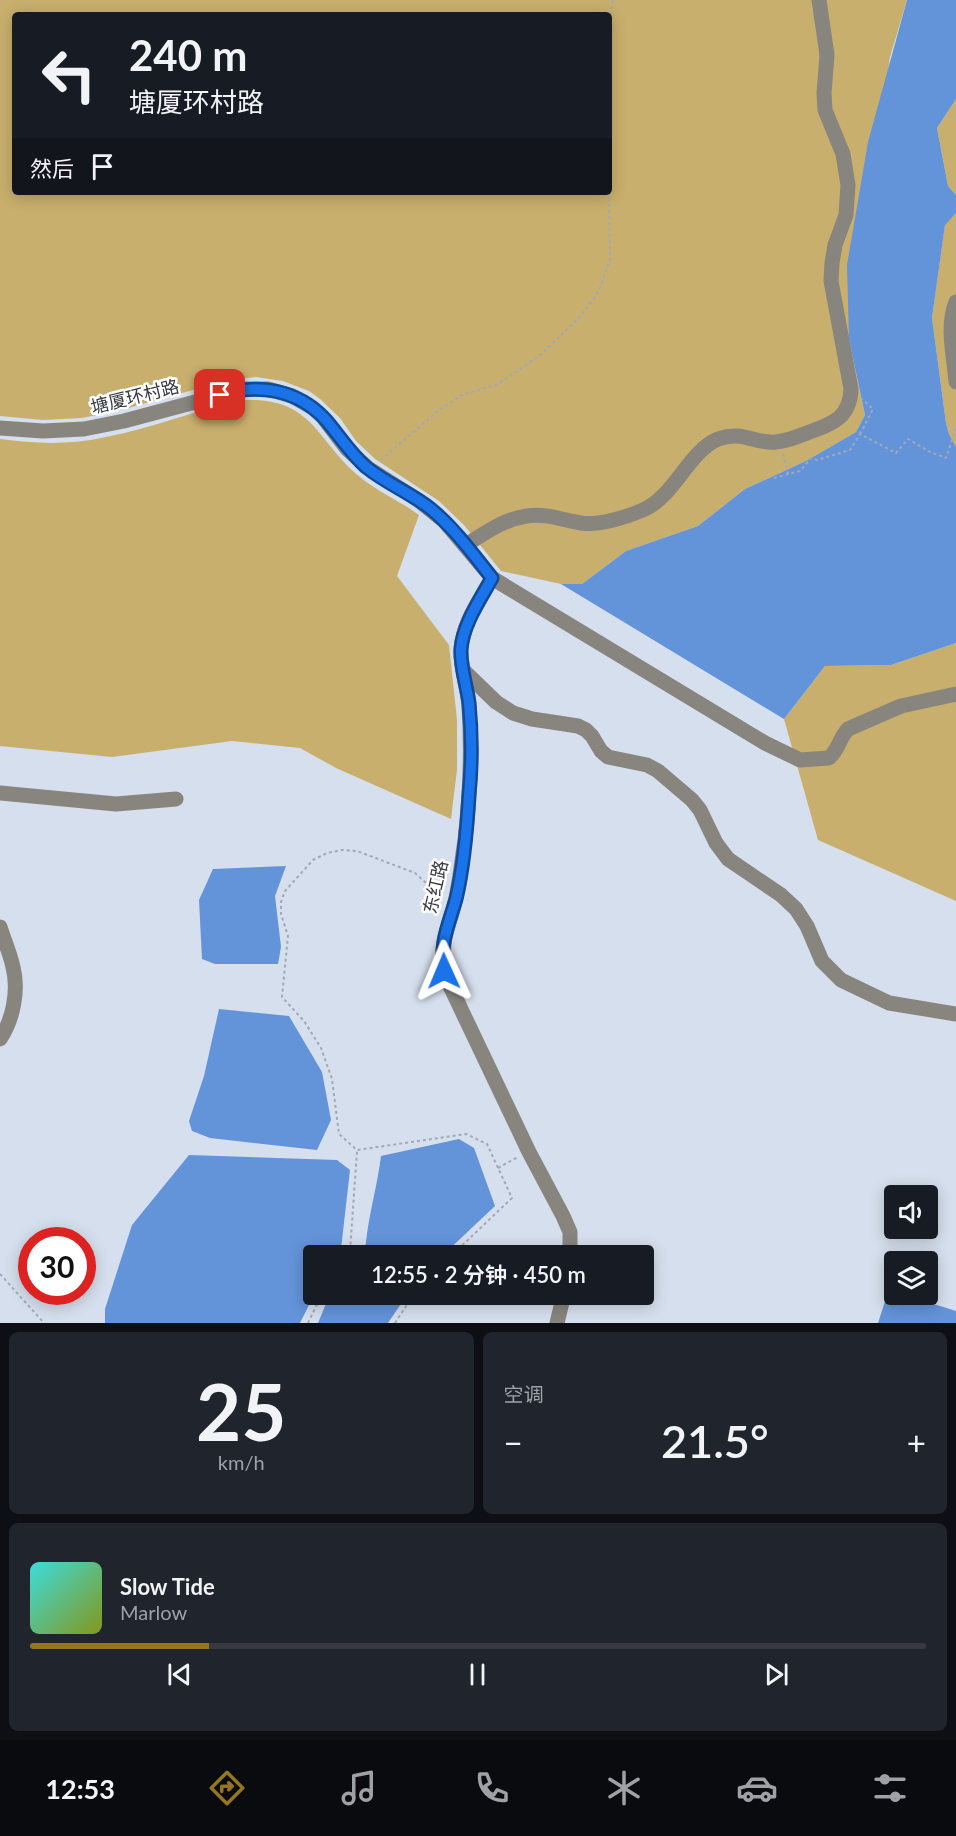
<!DOCTYPE html>
<html lang="zh">
<head>
<meta charset="utf-8">
<style>
  :root { --surface:#171b24; --page:#20242c; --text:#f1f3f6; --muted:#9ea1a6; --line:#363941; --accent:#94761d }
  body { margin:0; font-family:Lato,"Noto Sans SC",sans-serif; background:var(--page); color:var(--text); height:100vh; display:flex; flex-direction:column; font-size:22px; white-space:nowrap }
  * { box-sizing:border-box; margin:0 }
  p { font-size:20px; color:var(--muted) }
  .icon { flex:none; width:33px; height:33px; fill:none; stroke:currentColor; stroke-width:2; stroke-linecap:round; stroke-linejoin:round }
  .map { position:relative; height:1323px; overflow:hidden }
  .panel { display:flex; flex-direction:column; gap:9px; padding:9px; background:#0d0f14; flex:1 }
  .panel>* { flex:none }
  .hud { position:absolute; left:12px; top:12px; width:600px; height:183px; border-radius:6px; box-shadow:0 3px 15px #0003; background:#171b24; color:var(--text); overflow:hidden }
  .controls { position:absolute; left:884px; top:1185px; display:grid; gap:12px }
  .controls a { display:grid; place-items:center; width:54px; height:54px; border-radius:6px; background:var(--surface); box-shadow:0 3px 15px #0003; font-size:30px }
  .speed { position:absolute; left:18px; top:1227px; display:flex; gap:12px; font-size:30px; font-weight:700; text-align:center }
  .speed>* { display:grid; place-content:center; width:78px; height:78px; border-radius:50%; background:var(--surface); box-shadow:0 3px 15px #0003; line-height:1 }
  .speed .limit { border:9px solid #d22; background:#fff; color:#111 }
  .pin { position:absolute; display:grid; place-items:center; width:51px; height:51px; color:#fff; margin:-26px; border-radius:12px; box-shadow:0 3px 9px #0006 }
  .me { position:absolute; width:66px; margin:-33px; rotate:359deg; stroke-linejoin:round; filter:drop-shadow(0 0 4px #0008) }
  .turn { display:flex; align-items:center; gap:21px; height:126px; padding:0 18px; font-size:27px }
  .turn .icon { width:78px; height:78px; stroke-width:2.5 }
  .turn b { display:block; font-size:42px; line-height:51px }
  .then { display:flex; align-items:center; height:57px; padding:0 18px; background:#0003; gap:12px; font-size:22px }
  .big { font-size:45px; font-weight:600; line-height:1.1 }
  .panel .widget { flex:1; display:flex; flex-direction:column; justify-content:center; gap:9px; min-width:0; padding:0 21px; border-radius:9px; background:var(--page) }
  .panel .dial { align-items:center; gap:0 }
  .dial b { font-size:78px; line-height:1 }
  .song { display:flex; align-items:center; gap:18px }
  .cover { width:72px; height:72px; border-radius:9px; background:linear-gradient(135deg,hsl(180 70% 55%),hsl(70 70% 35%)) }
  .played { height:6px; border-radius:3px; background:linear-gradient(90deg,var(--accent) 20%,var(--line) 20%) }
  .keys { display:flex; justify-content:space-around; direction:ltr }
  .heat { display:flex; justify-content:space-between; align-items:center; font-size:33px; direction:ltr }
  .panel .tiles { flex:1; display:grid; gap:9px; grid-template-columns:1fr 1fr }
  .widget:last-child { grid-column:span 2 }
  .trip { position:absolute; left:303px; top:1245px; width:351px; height:60px; border-radius:6px; background:var(--surface); box-shadow:0 3px 15px #0003; font-weight:600; line-height:60px; text-align:center }
  .tab-bar { display:flex; height:96px; justify-content:space-around; align-items:center; background:#090b0e; color:var(--muted) }
  .tab-bar .icon { width:42px; height:42px }
  .tab-bar .selected { color:var(--accent) }
  .tab-bar b { font-size:27px; color:var(--text) }
  .map>svg:first-child { display:block }
  .green { fill:#c9af6d; fill-rule:evenodd }
  .water { fill:#6393d9 }
  .lines { fill:none; stroke-linecap:round; stroke-linejoin:round }
  .path { stroke:#a2a9b4; stroke-width:2; stroke-dasharray:3 3; stroke-linecap:butt }
  .minor { stroke:#88857f; stroke-width:15 }
  .route-casing { stroke:#114b97; stroke-width:15 }
  .route { stroke:#1a73e8; stroke-width:10 }
  .labels { text-anchor:middle; stroke-width:5; stroke-linejoin:round; paint-order:stroke }
  .street-label { font-size:18px; fill:#373a40; stroke:#fff }
</style>
</head>
<body>
<div class="map">
<svg width="956" height="1323" viewBox="0 0 956 1323">
  <rect width="100%" height="100%" fill="#d6dfed"/>
  <g class="green">
    <path d="M 0,0 L 907,0 L 890,57 L 849,339 L 865,415 L 856,432 L 806,461 L 745,489 L 698,526 L 626,551 L 582,584 L 561,584 L 501,571 L 464,525 L 439,501 L 375,459 L 356,441 L 340,418 L 320,399 L 309,391 L 283,381 L 256,377 L 229,380 L 121,410 L 82,418 L 43,420 L 0,416 ZM 15,15 L 609,15 L 609,192 L 15,192 Z"/>
    <path d="M 956,99 L 956,195 L 948,186 L 937,128 Z"/>
    <path d="M 956,213 L 956,447 L 949,434 L 946,423 L 932,318 L 945,224 Z"/>
    <path d="M 245,400 C 314,398 316,441 360,477 C 378,492 400,501 419,515 L 397,576 L 449,645 L 457,720 L 457,770 L 451,819 L 336,768 L 300,748 L 232,741 L 112,757 L 0,746 L 0,439 C 35,444 71,445 106,437 C 153,428 198,409 245,400 Z"/>
    <path d="M 956,643 L 956,901 L 818,840 L 784,719 L 825,666 L 891,665 Z"/>
  </g>
  <g class="water">
    <path d="M 907,0 L 956,0 L 956,99 L 937,128 L 948,186 L 956,195 L 956,213 L 945,225 L 932,318 L 946,423 L 949,434 L 956,447 L 956,643 L 891,665 L 825,666 L 784,719 L 561,584 L 582,584 L 626,551 L 698,526 L 745,489 L 806,461 L 856,432 L 865,415 L 849,339 L 847,265 L 868,142 Z"/>
    <path d="M 286,866 L 275,896 L 281,947 L 278,964 L 215,964 L 202,959 L 199,900 L 213,869 Z"/>
    <path d="M 219,1009 L 289,1016 L 322,1072 L 331,1120 L 317,1150 L 210,1138 L 192,1131 L 189,1121 L 204,1076 Z"/>
    <path d="M 459,1139 L 474,1148 L 495,1206 L 443,1255 L 362,1255 C 367,1246 366,1237 368,1227 C 372,1203 378,1180 381,1156 Z"/>
    <path d="M 189,1155 L 337,1160 L 350,1170 L 341,1249 L 337,1255 L 314,1256 L 314,1295 L 300,1323 L 105,1323 L 105,1309 L 132,1225 Z"/>
    <path d="M 889,1289 L 894,1291 L 894,1294 L 905,1295 L 956,1311 L 956,1323 L 878,1323 Z"/>
    <path d="M 330,1294 L 407,1294 L 407,1295 L 388,1323 L 318,1323 Z"/>
  </g>
  <g class="lines">
    <g class="path">
      <path d="M 609,27 L 613,0"/>
      <path d="M 860,434 L 873,409 L 862,399"/>
      <path d="M 783,454 L 788,474"/>
      <path d="M 381,460 L 439,410 L 462,395 L 498,384 L 539,356 L 579,318 L 599,291 L 610,259 L 609,192"/>
      <path d="M 774,478 L 800,471 L 811,458 L 817,460 L 850,450 L 860,434 L 896,453 L 908,439 L 930,452 L 946,458 L 956,428"/>
      <path d="M 441,901 L 436,892 L 415,873 L 357,851 L 342,850 L 327,853 L 313,860 L 285,891 L 281,902 L 281,914 L 288,936 L 282,997 L 304,1021 L 321,1048 L 332,1079 L 339,1134 L 357,1150 L 466,1134 L 487,1144 L 512,1198 L 451,1256"/>
      <path d="M 498,1168 L 518,1157"/>
      <path d="M 348,1256 L 350,1252 L 357,1151"/>
      <path d="M 0,1274 L 44,1323"/>
      <path d="M 308,1323 L 322,1294"/>
      <path d="M 395,1323 L 414,1294"/>
    </g>
    <g class="minor">
      <path d="M 956,302 C 946,326 954,356 956,382"/>
      <path d="M 0,428 L 43,431 L 84,429 L 124,421 L 244,389 L 268,389 L 292,396 L 313,408 L 322,416 L 347,449 L 368,468 L 418,500 L 444,521 L 492,578 L 765,743 L 800,760 L 829,758 C 840,748 838,740 848,729 L 901,706 L 956,694"/>
      <path d="M 466,545 C 485,533 504,519 527,516 C 546,513 562,520 581,523 C 598,526 627,517 643,510 C 674,497 689,451 718,439 C 743,430 754,444 776,442 C 787,441 797,437 807,433 C 831,424 850,419 851,389 L 831,281 L 832,263 L 835,245 L 846,215 L 848,185 L 843,154 L 825,110 L 824,93 L 827,55 L 819,0"/>
      <path d="M 492,578 C 480,600 463,623 461,649 C 460,668 468,688 469,707 C 472,752 470,796 465,840 C 462,859 460,879 456,898 C 447,935 435,947 450,986 L 529,1152 L 563,1216 L 570,1232 L 570,1256"/>
      <path d="M 464,671 L 496,702 L 513,713 L 532,719 L 578,726 L 586,730 L 592,736 L 601,751 L 608,757 L 647,765 L 658,771 L 692,800 L 700,810 L 716,843 L 728,859 L 781,895 L 796,909 L 807,926 L 822,961 L 841,980 L 889,1003 L 956,1014"/>
      <path d="M 0,793 L 116,804 L 176,799"/>
      <path d="M 0,927 C 4,940 10,953 13,967 C 19,990 13,1020 0,1039"/>
      <path d="M 557,1323 L 564,1294"/>
    </g>
  </g>
  <g class="lines">
    <defs>
      <path id="route" d="M 220,395 C 257,383 297,389 325,419 C 339,435 350,453 366,467 C 387,484 411,493 431,509 C 455,529 473,554 492,578 C 480,600 463,624 461,649 C 460,667 467,686 469,703 C 472,733 472,765 469,795 C 467,829 464,866 456,899 C 448,927 440,941 444,971"/>
    </defs>
    <use href="#route" class="route-casing"/>
    <use href="#route" class="route"/>
  </g>
  <g class="labels">
    <g class="street-label">
      <text transform="translate(135 397) rotate(-14)" y="6">塘厦环村路</text>
      <text transform="translate(436 887) rotate(-77)" y="6">东红路</text>
    </g>
  </g>
</svg>
<div class="controls">
<a><svg class="icon" aria-label="sound" viewBox="0 0 24 24"><path d="M4 9h4l5-4v14l-5-4H4zM17 9q2 3 0 6"/></svg></a>
<a><svg class="icon" aria-label="layers" viewBox="0 0 24 24"><path d="M12 4l9 5-9 5-9-5zM3 14l9 5 9-5"/></svg></a>
</div>
<div class="speed"><div class="limit">30</div></div>
<div class="pin" style="left:220px;top:395px;background:#d93025"><svg class="icon" aria-label="arrive" viewBox="0 0 24 24"><path d="M6 21V4h12l-3 4 3 4H6"/></svg></div>
<svg class="me" style="left:444px;top:971px" viewBox="-20 -20 40 40"><path d="M0-17L14 15 0 8-14 15z" fill="#1a73e8" stroke="#fff" stroke-width="4"/></svg>
<div class="trip">12:55 · 2 分钟 · 450 m</div>
<div class="hud">
<div class="turn"><svg class="icon" aria-label="left" viewBox="0 0 24 24"><path d="M17 20v-9H6M10 6l-5 5 5 5"/></svg><div><b>240 m</b>塘厦环村路</div></div>
<div class="then">然后<svg class="icon" aria-label="arrive" viewBox="0 0 24 24"><path d="M6 21V4h12l-3 4 3 4H6"/></svg></div>
</div>
</div>
<section class="panel">
<div class="tiles">
<div class="widget dial"><b>25</b><p>km/h</p></div>
<div class="widget"><p>空调</p>
<div class="heat"><a>−</a><b class="big">21.5°</b><a>+</a></div>
</div>
<div class="widget">
<div class="song"><i class="cover"></i><div><b>Slow Tide</b><p>Marlow</p></div></div>
<div class="played"></div>
<div class="keys"><svg class="icon" aria-label="previous" viewBox="0 0 24 24"><path d="M18 5L8 12l10 7zM5 5v14"/></svg><svg class="icon" aria-label="pause" viewBox="0 0 24 24"><path d="M8 5v14M16 5v14"/></svg><svg class="icon" aria-label="next" viewBox="0 0 24 24"><path d="M6 5l10 7-10 7zM19 5v14"/></svg></div>
</div>
</div>
</section>
<nav class="tab-bar">
<b>12:53</b>
<svg class="icon selected" aria-label="directions" viewBox="0 0 24 24"><path d="M12 3l9 9-9 9-9-9zM9 14v-3h6M13 9l2 2-2 2"/></svg>
<svg class="icon" aria-label="music" viewBox="0 0 24 24"><path d="M9 18V5l10-2v13"/><circle cx="6" cy="18" r="3"/><circle cx="16" cy="16" r="3"/></svg>
<svg class="icon" aria-label="phone" viewBox="0 0 24 24"><path d="M5 4h4l2 5-3 2q2 4 5 5l2-3 5 2v4C11 20 4 13 5 4z"/></svg>
<svg class="icon" aria-label="climate" viewBox="0 0 24 24"><path d="M12 3v18M4 7l16 10M4 17L20 7"/></svg>
<svg class="icon" aria-label="car" viewBox="0 0 24 24"><path d="M5 17H2v-5l4-1 3-4h7l3 4 3 1v5h-3M9 17h6M6 11h13"/><circle cx="7" cy="17" r="2"/><circle cx="17" cy="17" r="2"/></svg>
<svg class="icon" aria-label="filters" viewBox="0 0 24 24"><path d="M4 7h16M4 17h16"/><circle cx="9" cy="7" r="2"/><circle cx="15" cy="17" r="2"/></svg>
</nav>
</body>
</html>
